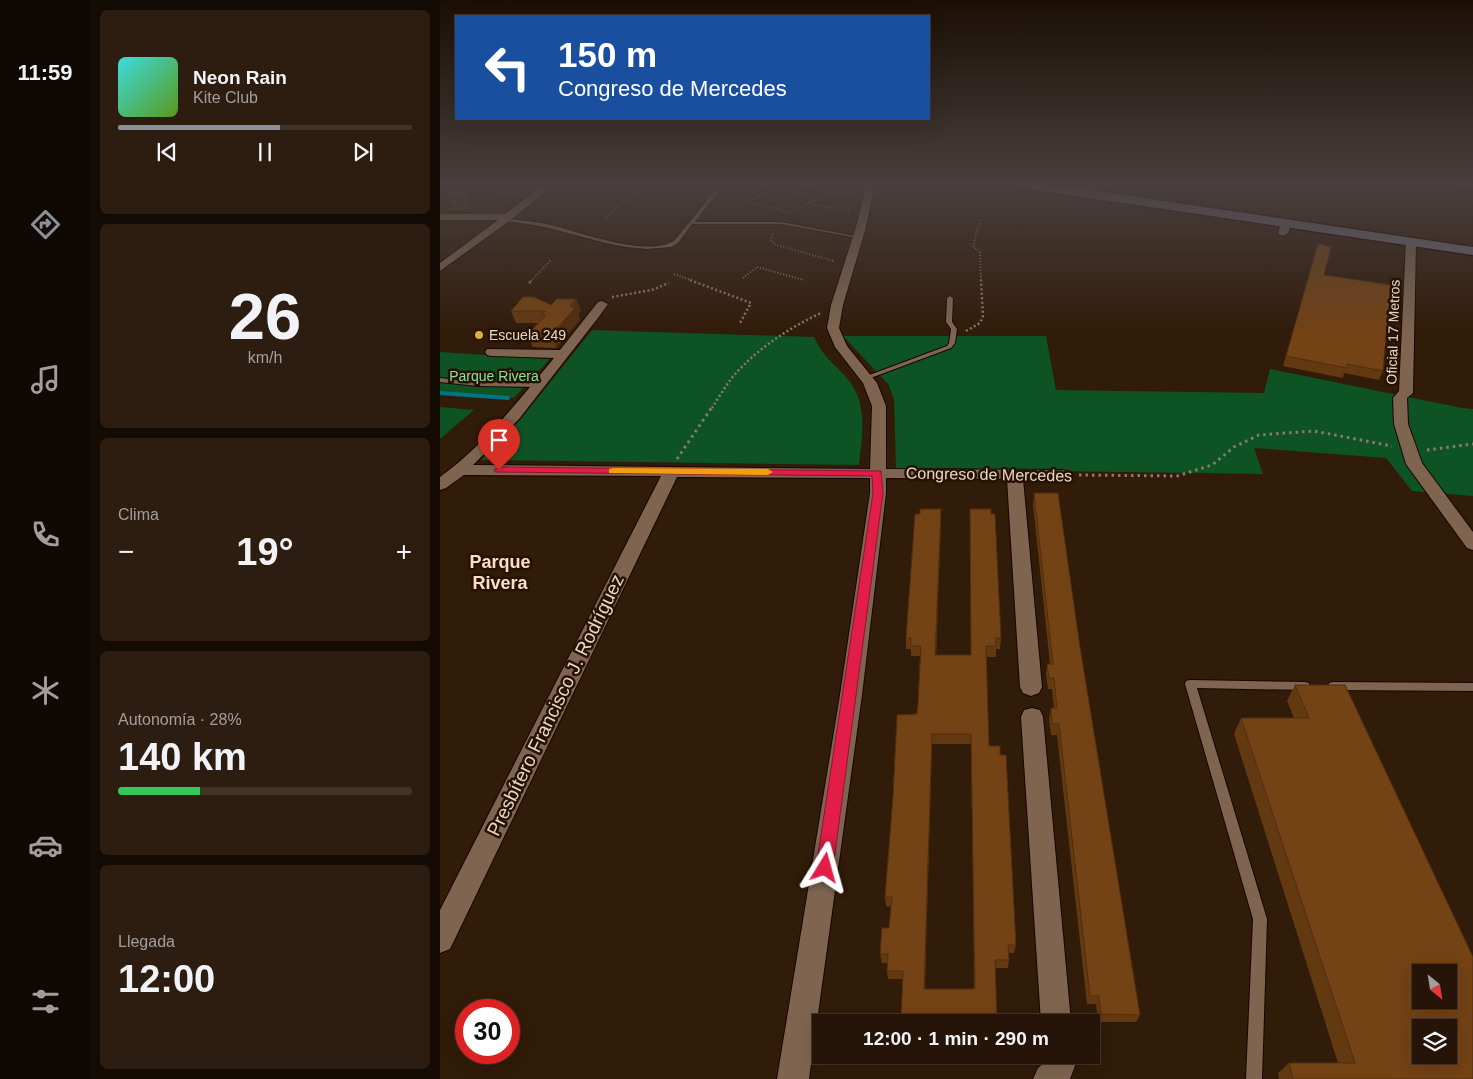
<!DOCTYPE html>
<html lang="es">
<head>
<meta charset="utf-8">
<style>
  :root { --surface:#251407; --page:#2d1d11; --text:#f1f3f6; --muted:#a39e9b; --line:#423328; --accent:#8c9099 }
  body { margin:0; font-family:Helvetica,sans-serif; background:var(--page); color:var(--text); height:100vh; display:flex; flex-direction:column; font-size:19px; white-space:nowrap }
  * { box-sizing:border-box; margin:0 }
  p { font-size:16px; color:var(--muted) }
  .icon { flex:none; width:28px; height:28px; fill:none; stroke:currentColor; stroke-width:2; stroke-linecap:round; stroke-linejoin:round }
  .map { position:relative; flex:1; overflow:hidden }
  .details { display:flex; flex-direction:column; gap:10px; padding:10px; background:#140b04; width:350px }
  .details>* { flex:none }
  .top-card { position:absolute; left:15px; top:15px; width:475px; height:105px; border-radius:0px; box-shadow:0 5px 20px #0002,0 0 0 1px var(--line); background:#1a4fa0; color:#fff; overflow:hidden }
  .needle { width:32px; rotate:150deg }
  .buttons { position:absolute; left:972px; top:964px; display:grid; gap:10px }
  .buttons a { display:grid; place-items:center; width:45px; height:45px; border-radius:0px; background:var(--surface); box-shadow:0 5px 20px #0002,0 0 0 1px var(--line); font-size:25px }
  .speed { position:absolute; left:15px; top:999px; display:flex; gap:10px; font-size:25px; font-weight:700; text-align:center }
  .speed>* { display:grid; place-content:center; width:65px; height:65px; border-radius:50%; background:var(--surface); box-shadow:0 5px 20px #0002,0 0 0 1px var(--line); line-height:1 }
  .speed .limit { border:8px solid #d22; background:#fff; color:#111 }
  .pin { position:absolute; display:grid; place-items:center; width:42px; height:42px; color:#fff; margin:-51px -21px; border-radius:50% 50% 50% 0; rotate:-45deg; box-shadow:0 0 5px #0007 }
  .pin .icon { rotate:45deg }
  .me { position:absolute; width:55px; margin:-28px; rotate:8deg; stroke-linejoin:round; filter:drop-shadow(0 0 4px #0008) }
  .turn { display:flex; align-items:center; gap:18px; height:105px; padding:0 20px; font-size:22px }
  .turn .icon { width:65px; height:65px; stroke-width:2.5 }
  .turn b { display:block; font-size:35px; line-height:42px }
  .big { font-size:38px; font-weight:800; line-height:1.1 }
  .details .tile { flex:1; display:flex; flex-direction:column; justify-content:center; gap:8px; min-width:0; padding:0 18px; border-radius:8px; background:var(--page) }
  .details .dial { align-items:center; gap:0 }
  .dial b { font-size:65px; line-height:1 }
  .song { display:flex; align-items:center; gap:15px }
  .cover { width:60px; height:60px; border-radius:8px; background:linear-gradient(135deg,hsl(180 70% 55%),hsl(90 70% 35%)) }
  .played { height:5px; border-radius:2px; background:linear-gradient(90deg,var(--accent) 55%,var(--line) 55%) }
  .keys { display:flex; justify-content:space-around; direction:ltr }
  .heat { display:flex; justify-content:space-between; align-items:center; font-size:28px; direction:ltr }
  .charge { height:8px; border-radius:4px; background:linear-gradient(90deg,#34c759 28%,var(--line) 0) }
  .trip { position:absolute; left:372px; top:1014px; width:288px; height:50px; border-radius:0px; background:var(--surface); box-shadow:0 5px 20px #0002,0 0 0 1px var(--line); font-weight:800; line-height:50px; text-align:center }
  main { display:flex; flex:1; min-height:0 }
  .menu { display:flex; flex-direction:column; width:90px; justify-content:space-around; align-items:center; background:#0f0803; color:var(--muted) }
  .menu .icon { width:35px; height:35px }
  .menu .selected { color:var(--accent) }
  .menu b { font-size:22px; color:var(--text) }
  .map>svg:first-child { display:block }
  .green { fill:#0e5324 }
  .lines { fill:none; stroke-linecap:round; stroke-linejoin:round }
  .stream { stroke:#007483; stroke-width:4 }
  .lane-casing { stroke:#180500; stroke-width:2 }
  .street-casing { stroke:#180500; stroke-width:2 }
  .secondary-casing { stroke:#180500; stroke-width:3 }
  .path-far2 { stroke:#8c796b; stroke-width:2; stroke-dasharray:1 2; stroke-linecap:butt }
  .path-far1 { stroke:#8c796b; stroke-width:2.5; stroke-dasharray:2 2.5; stroke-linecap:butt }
  .path { stroke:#8c796b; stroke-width:3; stroke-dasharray:2.5 4; stroke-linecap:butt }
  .lane { fill:#7f6550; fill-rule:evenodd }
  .street { fill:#7f6550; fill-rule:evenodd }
  .secondary { fill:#716e79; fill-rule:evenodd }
  .wall { fill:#633912; fill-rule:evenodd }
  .shaded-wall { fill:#502e0f }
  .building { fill:#734215; stroke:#502e0f; fill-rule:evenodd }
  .route { fill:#e11d48; stroke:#92132f }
  .slow { fill:#f59e0b }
  .poi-dot { fill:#dcb233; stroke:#271202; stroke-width:2 }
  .labels { text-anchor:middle; stroke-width:5; stroke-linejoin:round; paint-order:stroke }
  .far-street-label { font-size:14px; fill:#e6d7cc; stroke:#271202 }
  .far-poi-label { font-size:14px; fill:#e6d7cc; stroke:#271202; text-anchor:start }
  .far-park-label { font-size:14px; fill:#85e598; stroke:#271202 }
  .street-label { font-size:16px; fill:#e6d7cc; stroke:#271202 }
  .neighbourhood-label { font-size:18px; font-weight:bold; fill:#fcddc6; stroke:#271202 }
  .near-street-label { font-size:19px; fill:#e6d7cc; stroke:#271202 }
</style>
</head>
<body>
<main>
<nav class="menu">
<b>11:59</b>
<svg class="icon selected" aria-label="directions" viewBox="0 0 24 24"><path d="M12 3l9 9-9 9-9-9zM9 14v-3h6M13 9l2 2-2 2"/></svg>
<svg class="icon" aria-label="music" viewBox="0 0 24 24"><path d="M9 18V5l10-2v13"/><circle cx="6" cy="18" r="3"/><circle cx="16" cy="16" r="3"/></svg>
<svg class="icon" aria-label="phone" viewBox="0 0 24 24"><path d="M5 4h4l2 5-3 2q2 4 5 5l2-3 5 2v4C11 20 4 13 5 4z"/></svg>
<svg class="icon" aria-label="climate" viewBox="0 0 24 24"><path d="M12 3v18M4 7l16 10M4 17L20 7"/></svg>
<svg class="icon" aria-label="car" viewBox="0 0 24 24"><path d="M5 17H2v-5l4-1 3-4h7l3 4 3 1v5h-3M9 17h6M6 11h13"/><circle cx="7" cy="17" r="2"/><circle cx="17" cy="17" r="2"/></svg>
<svg class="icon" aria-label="filters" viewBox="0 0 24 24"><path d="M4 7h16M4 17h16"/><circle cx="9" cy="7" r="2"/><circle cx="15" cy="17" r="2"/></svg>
</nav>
<section class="details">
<div class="tile">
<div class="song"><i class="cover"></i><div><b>Neon Rain</b><p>Kite Club</p></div></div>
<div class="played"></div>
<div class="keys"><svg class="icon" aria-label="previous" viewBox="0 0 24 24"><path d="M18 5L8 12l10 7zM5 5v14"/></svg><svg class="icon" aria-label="pause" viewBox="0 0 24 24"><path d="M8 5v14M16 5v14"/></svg><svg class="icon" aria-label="next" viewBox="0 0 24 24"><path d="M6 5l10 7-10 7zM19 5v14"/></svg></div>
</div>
<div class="tile dial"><b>26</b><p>km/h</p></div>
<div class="tile"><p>Clima</p>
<div class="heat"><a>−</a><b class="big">19°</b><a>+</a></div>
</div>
<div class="tile"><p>Autonomía · 28%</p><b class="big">140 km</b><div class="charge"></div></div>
<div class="tile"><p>Llegada</p><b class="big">12:00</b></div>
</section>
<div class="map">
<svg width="1033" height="1079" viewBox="0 0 1033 1079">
  <rect width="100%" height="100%" fill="#311b09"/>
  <g class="green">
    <path d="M 152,330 L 374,337 C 384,359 397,365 410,382 C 428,407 422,436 419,465 L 41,460 L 80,420 Z"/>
    <path d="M 403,336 L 606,336 L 616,390 L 824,393 L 830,369 L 1022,408 L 1033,409 L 1033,496 L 972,491 L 946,458 L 814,448 L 823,474 L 460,469 L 456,468 L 454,399 L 448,384 Z"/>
    <path d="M 0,352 L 110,359 L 74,398 L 0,392 Z"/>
    <path d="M 0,407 L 34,410 L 0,439 Z"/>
  </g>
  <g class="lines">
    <path class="stream" d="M 0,393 L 68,398"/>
    <defs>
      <g id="lane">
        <path d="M 281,183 L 285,183 L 255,222 L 341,222 L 420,237 L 418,238 L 341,224 L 252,224 L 238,243 L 231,247 L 207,249 L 186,247 L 166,243 L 105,227 L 62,220 L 64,219 C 78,220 92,221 106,224 C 138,231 204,258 234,241 Z"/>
        <path d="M 510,296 L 513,298 L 512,322 L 517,329 L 515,343 L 511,348 L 428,379 L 424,379 L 424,377 L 507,346 L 509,343 L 511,329 L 506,322 L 507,298 Z"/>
        <path d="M 0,378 L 38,382 L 99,383 L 102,385 L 99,387 L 38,386 L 0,382 Z"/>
        <path d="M 750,680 L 865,682 L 869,683 L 870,686 L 869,689 L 865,690 L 757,688 L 827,919 L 822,1079 L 806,1079 L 813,919 L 745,684 L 746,681 Z"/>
        <path d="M 893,682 L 1033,683 L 1033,691 L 893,690 L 889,689 L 888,686 L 889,683 Z"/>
      </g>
      <g id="street">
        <path d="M 106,183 L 116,183 L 72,219 L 0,271 L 0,263 L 58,220 L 0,220 L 0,214 L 65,214 Z"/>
        <path d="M 427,183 L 435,183 L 426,227 L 403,305 L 399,328 L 407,346 L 437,383 L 446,406 L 446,469 L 623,470 L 629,472 L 631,475 L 629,478 L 623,480 L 583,479 L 602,687 L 599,693 L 591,696 L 583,693 L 580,687 L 567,479 L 446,478 L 446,493 L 422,695 L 369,1079 L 337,1079 L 400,695 L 430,493 L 430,478 L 237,477 L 10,949 L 0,953 L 0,910 L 221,476 L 24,475 L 6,488 L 0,490 L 0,477 C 44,445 79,400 114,358 L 51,356 L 47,355 L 45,352 L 47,349 L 120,350 L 158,302 L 162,301 L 168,304 L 158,318 L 79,419 L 33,465 L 430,469 L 432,406 L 423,383 L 395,347 L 387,328 L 391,305 L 416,227 Z"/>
        <path d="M 647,183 L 656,183 L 645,195 L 639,195 L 639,191 Z"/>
        <path d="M 1007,183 L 1033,184 L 1033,188 Z"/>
        <path d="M 846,221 L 851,224 L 848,233 L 843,236 L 840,235 L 838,233 L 841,224 Z"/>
        <path d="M 971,239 L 976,242 L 973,393 L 967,398 L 968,424 L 982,463 L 1033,532 L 1033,550 L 1027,548 L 966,464 L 954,424 L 953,398 L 959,391 L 966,242 Z"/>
        <path d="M 592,708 L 600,710 L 603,717 L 631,1022 L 601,1022 L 581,717 L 584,710 Z"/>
        <path d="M 604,1055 L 634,1055 L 635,1066 L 630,1079 L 593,1079 L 598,1068 L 604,1063 Z"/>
      </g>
      <path id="secondary" d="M 570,183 L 603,183 L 1033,247 L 1033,255 L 576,187 Z"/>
    </defs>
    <use href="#lane" class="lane-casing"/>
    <use href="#street" class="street-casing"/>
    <use href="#secondary" class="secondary-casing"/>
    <g class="path-far2">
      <path d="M 357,184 L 415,196"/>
      <path d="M 323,186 L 379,198"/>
      <path d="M 343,190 L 358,184"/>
      <path d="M 307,202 L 345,211"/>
      <path d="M 307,202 L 335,189"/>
      <path d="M 370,203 L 410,212"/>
      <path d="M 347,213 L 393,192"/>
      <path d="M 164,219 L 194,192 L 209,186"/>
      <path d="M 540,220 L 533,246 L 540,252 L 541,281"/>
      <path d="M 333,234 L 331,241 L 336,245 L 394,261"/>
      <path d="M 234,274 L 253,281"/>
      <path d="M 303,278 L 317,267 L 364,280"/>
      <path d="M 91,281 L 111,260"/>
    </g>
    <g class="path-far1">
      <path d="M 250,280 L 311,303 L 300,323"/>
      <path d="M 89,283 L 92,280"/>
      <path d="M 172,297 L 212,290 L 229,283"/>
      <path d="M 526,331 L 540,323 L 543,316 L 541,280"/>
      <path d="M 272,408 C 279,397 287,383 296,373 C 320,347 349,328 381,313"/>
    </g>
    <g class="path">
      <path d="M 987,450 L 1033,444"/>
      <path d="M 237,459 L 272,407"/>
      <path d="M 639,475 L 737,476 L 772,465 L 794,447 L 819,435 L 874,431 L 952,446"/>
    </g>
    <use href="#lane" class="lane"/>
    <use href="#street" class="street"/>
    <use href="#secondary" class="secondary"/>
  </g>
  <g class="wall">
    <path d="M 878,244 L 884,275 L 943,371 L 939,380 L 904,373 L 903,378 L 843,366 Z"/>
    <path d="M 136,299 L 141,311 L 138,314 L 140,320 L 116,348 L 93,347 L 87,335 L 99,323 L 76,323 L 71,311 L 111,305 Z"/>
    <path d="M 594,493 L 640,647 L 700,1015 L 696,1022 L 658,1022 L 656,1004 L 647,1004 L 617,735 L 611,735 L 609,719 L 611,708 L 614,708 L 612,689 L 608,689 L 606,674 L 607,664 L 610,664 L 593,504 Z"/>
    <path d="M 530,509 L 561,638 L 560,649 L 556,649 L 556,657 L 546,657 L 549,746 L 560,755 L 576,945 L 574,953 L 569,953 L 569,960 L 568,968 L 555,968 L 557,1022 L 463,979 L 448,979 L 447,971 L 448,963 L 442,963 L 440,954 L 449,928 L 451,907 L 446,906 L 445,897 L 478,704 L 480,656 L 471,656 L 471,649 L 466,649 L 466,638 L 501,519 L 496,655 L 531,655 ZM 492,744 L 531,744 L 534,989 L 485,989 Z"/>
    <path d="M 855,685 L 1033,1079 L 839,1079 L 838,1073 L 849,1063 L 898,1063 L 794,734 L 801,718 L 854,718 L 847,701 Z"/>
  </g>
  <g class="shaded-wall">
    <path d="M 23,183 L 26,183 L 31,209 L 14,211 L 8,196 Z"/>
    <path d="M 57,183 L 74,183 L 78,195 L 63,198 Z"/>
    <path d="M 136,299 L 141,311 L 138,314 L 140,320 L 116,348 L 111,335 L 130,306 Z"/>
    <path d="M 501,509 L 501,519 L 496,666 L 495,655 Z"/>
    <path d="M 492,734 L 492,744 L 484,997 L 484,989 Z"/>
  </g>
  <g class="building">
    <path d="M 6,183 L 23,183 L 24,194 L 8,196 Z"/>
    <path d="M 878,244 L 891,247 L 884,275 L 951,285 L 943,371 L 907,364 L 907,368 L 846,356 Z"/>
    <path d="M 83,297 L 94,297 L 111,305 L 117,299 L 136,299 L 130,306 L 135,308 L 111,335 L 87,335 L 106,315 L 102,315 L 105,311 L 71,311 Z"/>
    <path d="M 594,493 L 618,493 L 640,647 L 700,1015 L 661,1014 L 659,996 L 650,996 L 619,724 L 612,724 L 611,708 L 617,708 L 614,678 L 609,678 L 607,664 L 613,664 Z"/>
    <path d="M 480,509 L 501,509 L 495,655 L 531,655 L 530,509 L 551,509 L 551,514 L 555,514 L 561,638 L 556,638 L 556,646 L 546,646 L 549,746 L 560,746 L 560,755 L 566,755 L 576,945 L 568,945 L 569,960 L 555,960 L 557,1022 L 461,1022 L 463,971 L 447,971 L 448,954 L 440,954 L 442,928 L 449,928 L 452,897 L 445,897 L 453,796 L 457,715 L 477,714 L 478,704 L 481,646 L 471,646 L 471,638 L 466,638 L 475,514 L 480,514 ZM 492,734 L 531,734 L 535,989 L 484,989 Z"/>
    <path d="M 855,685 L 905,685 L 1033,957 L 1033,1079 L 853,1079 L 849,1063 L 915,1063 L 801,718 L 869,718 ZM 981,972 L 1009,972 L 1009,1000 L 981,1000 ZM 981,1028 L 1009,1028 L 1009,1055 L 981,1055 Z"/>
  </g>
  <linearGradient id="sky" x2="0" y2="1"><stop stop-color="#1b0f05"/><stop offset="0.55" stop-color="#483f3e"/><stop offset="1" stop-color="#483f3e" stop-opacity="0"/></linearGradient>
  <rect width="1033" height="334" fill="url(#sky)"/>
  <path class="route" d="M 59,467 L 441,471 L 443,493 L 393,868 L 391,874 L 385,876 L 379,874 L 376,868 L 433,493 L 432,476 L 55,472 L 54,470 Z"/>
  <path class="slow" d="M 173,468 L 328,469 L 333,472 L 328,475 L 169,473 L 169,469 Z"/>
  <circle class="poi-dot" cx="39" cy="335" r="5"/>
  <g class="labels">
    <g class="far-street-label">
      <text transform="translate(953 332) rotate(-88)" y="5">Oficial 17 Metros</text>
    </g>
    <g class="far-poi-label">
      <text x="49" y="340">Escuela 249</text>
    </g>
    <g class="far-park-label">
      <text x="54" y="381">Parque Rivera</text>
    </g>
    <g class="street-label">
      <text transform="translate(549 474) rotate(1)" y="6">Congreso de Mercedes</text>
    </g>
    <g class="neighbourhood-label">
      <text x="60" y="568">Parque<tspan x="60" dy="21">Rivera</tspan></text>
    </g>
    <g class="near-street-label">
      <text transform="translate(115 705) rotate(-64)" y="7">Presbítero Francisco J. Rodríguez</text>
    </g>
  </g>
</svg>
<div class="buttons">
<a><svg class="needle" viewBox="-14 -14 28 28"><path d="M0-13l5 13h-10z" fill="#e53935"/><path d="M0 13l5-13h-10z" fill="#a39e9b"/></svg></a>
<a><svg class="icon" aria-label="layers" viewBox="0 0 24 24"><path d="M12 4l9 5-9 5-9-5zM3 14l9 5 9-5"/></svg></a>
</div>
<div class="speed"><div class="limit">30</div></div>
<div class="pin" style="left:59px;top:470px;background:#d93025"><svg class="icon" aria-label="arrive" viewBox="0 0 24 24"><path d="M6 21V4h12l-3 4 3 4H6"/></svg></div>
<svg class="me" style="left:385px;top:868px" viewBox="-20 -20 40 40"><path d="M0-17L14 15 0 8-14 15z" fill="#e11d48" stroke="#fff" stroke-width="4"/></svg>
<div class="trip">12:00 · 1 min · 290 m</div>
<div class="top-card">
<div class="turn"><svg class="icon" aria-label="left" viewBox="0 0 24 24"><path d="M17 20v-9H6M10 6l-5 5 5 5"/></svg><div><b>150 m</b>Congreso de Mercedes</div></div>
</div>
</div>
</main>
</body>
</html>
